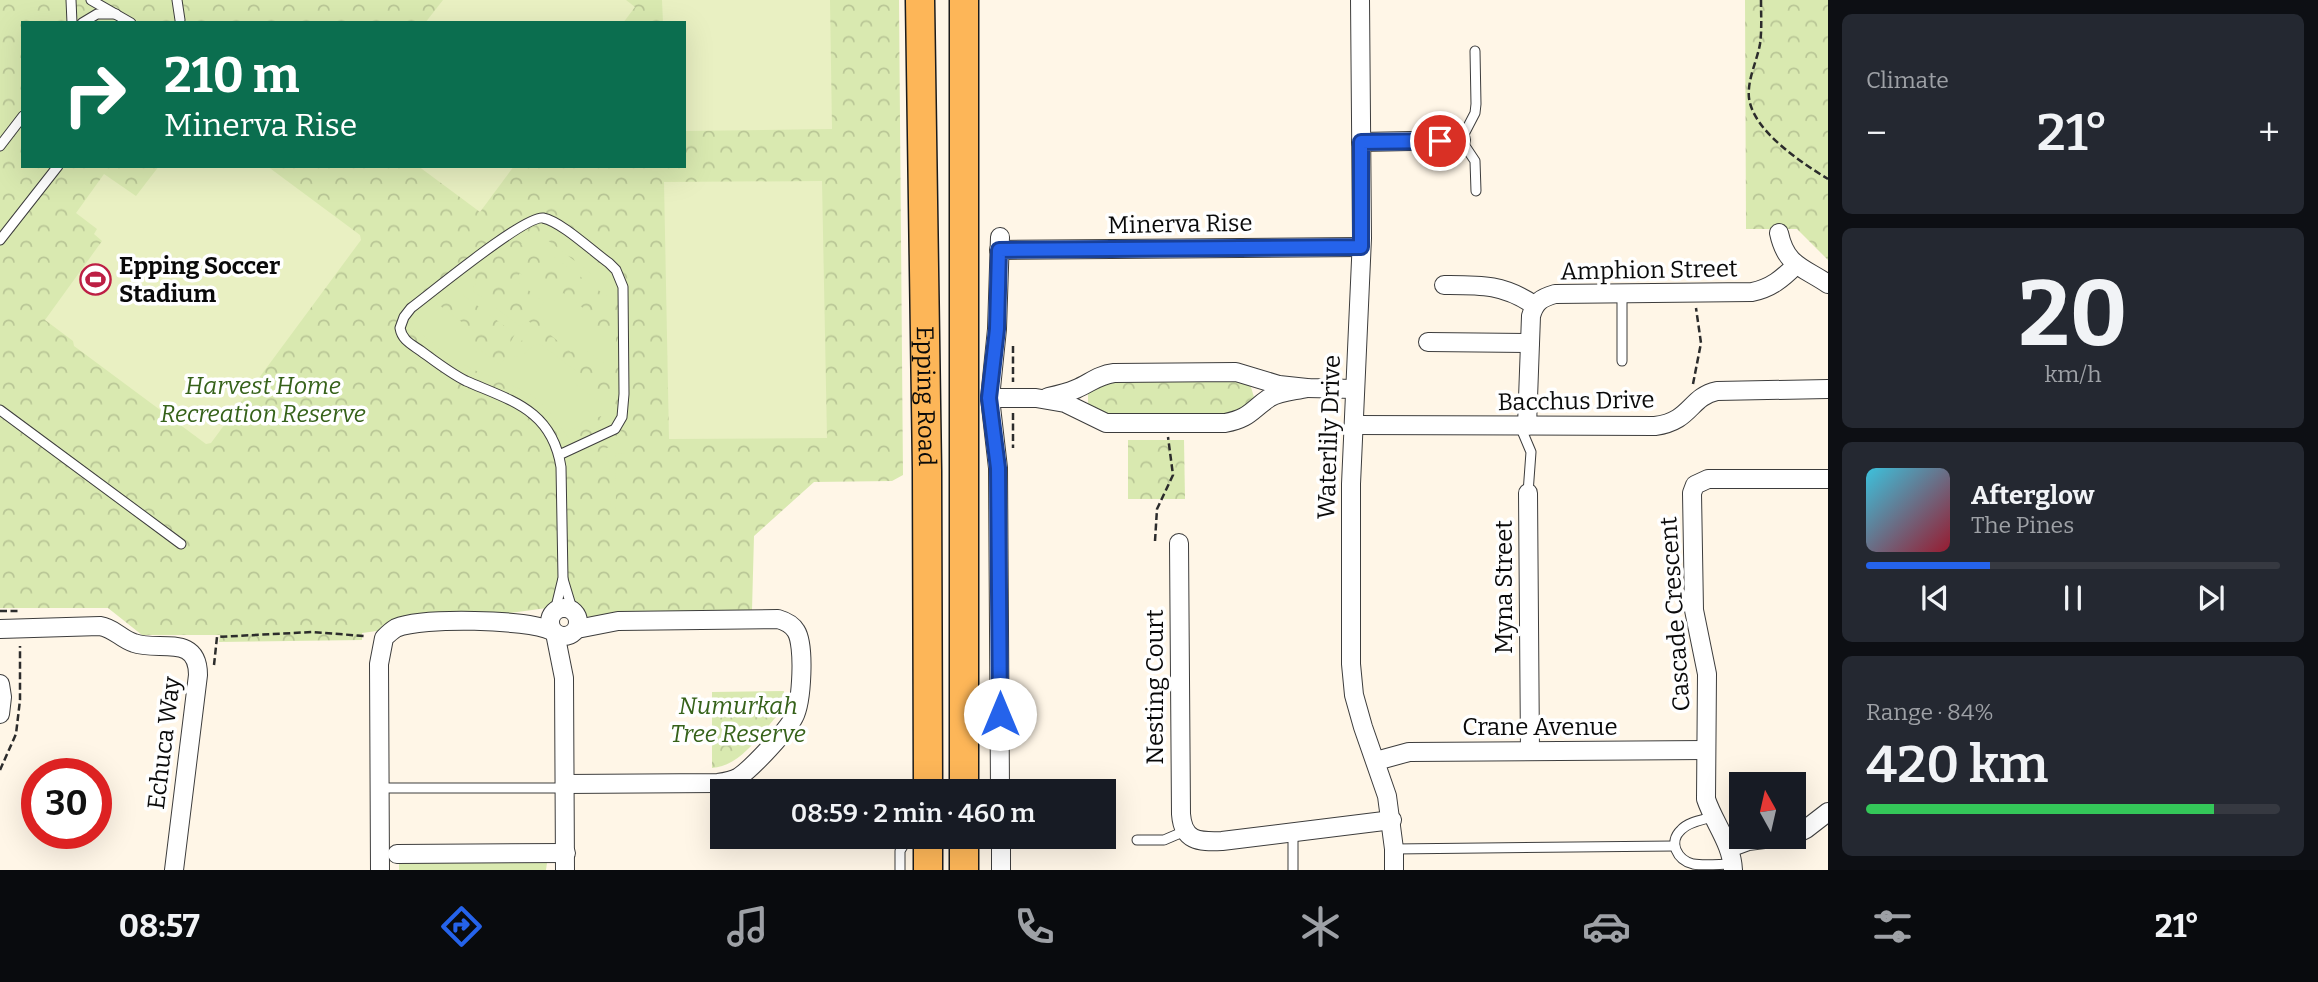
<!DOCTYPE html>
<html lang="en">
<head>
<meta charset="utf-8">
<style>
  :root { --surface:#171b24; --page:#242831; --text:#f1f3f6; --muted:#9ea1a6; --line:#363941; --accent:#2563eb }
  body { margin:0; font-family:Bitter,serif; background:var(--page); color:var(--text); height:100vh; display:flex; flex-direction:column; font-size:26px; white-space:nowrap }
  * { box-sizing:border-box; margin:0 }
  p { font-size:23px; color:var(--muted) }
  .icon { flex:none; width:38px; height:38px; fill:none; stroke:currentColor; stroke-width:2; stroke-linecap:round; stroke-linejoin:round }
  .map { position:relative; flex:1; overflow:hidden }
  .drawer { display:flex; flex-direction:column; gap:14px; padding:14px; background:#0d0f14; width:490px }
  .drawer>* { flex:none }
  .hud { position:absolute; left:21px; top:21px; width:665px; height:147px; border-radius:0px; box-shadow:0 7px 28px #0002; background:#0b6e4f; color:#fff; overflow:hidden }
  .needle { width:46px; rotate:352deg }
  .tools { position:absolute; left:1729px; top:772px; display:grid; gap:14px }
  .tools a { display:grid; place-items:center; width:77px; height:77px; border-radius:0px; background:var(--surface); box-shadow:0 7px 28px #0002; font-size:35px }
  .speed { position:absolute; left:21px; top:758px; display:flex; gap:14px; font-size:35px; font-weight:700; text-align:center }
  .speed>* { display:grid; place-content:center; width:91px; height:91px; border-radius:50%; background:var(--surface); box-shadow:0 7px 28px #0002; line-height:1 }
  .speed .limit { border:10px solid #d22; background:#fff; color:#111 }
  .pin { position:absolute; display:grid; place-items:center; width:60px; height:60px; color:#fff; margin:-30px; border:4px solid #fff; border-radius:50%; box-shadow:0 2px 7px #0007 }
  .me { position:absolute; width:77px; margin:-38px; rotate:0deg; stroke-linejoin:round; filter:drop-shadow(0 0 5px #0008) }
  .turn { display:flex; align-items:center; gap:24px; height:147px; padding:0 28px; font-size:32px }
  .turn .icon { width:91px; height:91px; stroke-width:2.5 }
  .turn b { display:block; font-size:49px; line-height:60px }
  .big { font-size:52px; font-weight:600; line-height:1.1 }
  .drawer .widget { flex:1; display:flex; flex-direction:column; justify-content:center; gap:10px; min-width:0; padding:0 24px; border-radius:10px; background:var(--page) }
  .drawer .dial { align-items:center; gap:0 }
  .dial b { font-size:91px; line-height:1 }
  .song { display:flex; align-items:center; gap:21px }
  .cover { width:84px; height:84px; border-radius:10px; background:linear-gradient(135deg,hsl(190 70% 55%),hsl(350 70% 35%)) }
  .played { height:7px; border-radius:4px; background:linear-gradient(90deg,var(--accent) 30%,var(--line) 30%) }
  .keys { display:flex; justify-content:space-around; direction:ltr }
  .heat { display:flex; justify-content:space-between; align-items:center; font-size:38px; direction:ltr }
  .charge { height:10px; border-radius:5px; background:linear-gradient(90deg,#34c759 84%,var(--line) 0) }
  .trip { position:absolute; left:710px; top:779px; width:406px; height:70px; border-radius:0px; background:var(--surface); box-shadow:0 7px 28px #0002; font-weight:600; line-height:70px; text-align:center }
  .tabs { display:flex; height:112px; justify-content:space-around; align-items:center; background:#090b0e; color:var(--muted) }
  .tabs .icon { width:49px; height:49px }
  .tabs .active { color:var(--accent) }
  .tabs b { font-size:32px; color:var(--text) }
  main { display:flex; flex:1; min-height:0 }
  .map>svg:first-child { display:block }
  .park { fill:url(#park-crowns); fill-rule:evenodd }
  .garden { fill:#d9e9b0 }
  .pitch { fill:#e9f0c2 }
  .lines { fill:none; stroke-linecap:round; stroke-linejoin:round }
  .lane-casing { stroke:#3d3d3d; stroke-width:11 }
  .street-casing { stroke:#3d3d3d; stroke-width:20 }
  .primary-casing { stroke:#1b1b1b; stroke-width:31 }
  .path { stroke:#2c2c2c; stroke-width:2.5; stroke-dasharray:7 3.5; stroke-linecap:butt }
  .lane { stroke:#fff; stroke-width:9 }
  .street { stroke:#fff; stroke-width:18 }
  .primary { stroke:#fdb658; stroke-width:28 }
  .route-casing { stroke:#184099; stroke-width:18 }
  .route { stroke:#2563eb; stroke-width:12 }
  .labels { text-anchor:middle; stroke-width:7; stroke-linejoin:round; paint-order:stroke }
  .street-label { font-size:24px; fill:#0a0a0a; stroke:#fff }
  .poi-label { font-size:24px; font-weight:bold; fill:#0a0a0a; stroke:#fff; text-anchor:start }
  .park-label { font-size:24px; font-style:italic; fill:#36621a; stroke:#fff }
</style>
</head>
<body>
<main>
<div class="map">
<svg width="1828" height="870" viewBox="0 0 1828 870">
  <defs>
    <pattern id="park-crowns" width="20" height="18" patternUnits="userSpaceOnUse" patternTransform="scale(1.75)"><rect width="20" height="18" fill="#d9e9b0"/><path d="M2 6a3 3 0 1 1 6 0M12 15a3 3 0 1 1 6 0" fill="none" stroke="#b9c696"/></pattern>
  </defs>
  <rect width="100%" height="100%" fill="#fff6e7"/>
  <g class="park">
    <path d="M 0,0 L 899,0 L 903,475 L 892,481 L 814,482 L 754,536 L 752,610 L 580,617 L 572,608 L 547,608 L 362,633 L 362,640 L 219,642 L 220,635 L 142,635 L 108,608 L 0,608 ZM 23,23 L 684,23 L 684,166 L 23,166 Z"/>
    <path d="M 1745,0 L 1828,0 L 1828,260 L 1797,229 L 1746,229 Z"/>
    <path d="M 1231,377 L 1250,384 L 1254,397 L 1253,403 L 1230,416 L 1110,418 L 1088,405 L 1088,391 L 1099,380 Z"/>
    <path d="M 1128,440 L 1184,440 L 1185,499 L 1128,499 Z"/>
    <path d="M 784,691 L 782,708 L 778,715 C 759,735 741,766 712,768 L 712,692 Z"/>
    <path d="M 399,856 L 548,856 L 546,870 L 399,870 Z"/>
  </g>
  <g class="garden">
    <path d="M 533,233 L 549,234 L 546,239 L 600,280 L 606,273 L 608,273 L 615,288 L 615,308 L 609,311 L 613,301 L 531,240 L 525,246 L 521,245 Z"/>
    <path d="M 520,273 L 555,301 L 563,293 L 591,314 L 586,324 L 604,337 L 611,330 L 616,338 L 615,378 L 610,380 L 606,377 L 611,369 L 580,345 L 571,352 L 547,332 L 543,316 L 538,311 L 544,302 L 515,280 Z"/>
    <path d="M 465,276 L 469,276 L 477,281 L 472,290 L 521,327 L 527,320 L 531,323 L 533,326 L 519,344 L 510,343 L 515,334 L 462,294 L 456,302 L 450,298 L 447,290 Z"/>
    <path d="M 435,302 L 475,332 L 468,341 L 500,365 L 506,356 C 530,360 525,346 540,344 L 582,375 L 575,384 L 603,404 L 609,396 L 617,406 L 615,415 L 606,424 L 603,423 L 601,416 L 570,430 L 573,439 L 570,441 C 538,388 524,392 472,369 C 450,359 432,342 413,328 L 412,320 L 429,303 Z"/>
    <path d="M 617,443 L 622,444 L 625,453 L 615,454 L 616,510 L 611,510 L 609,463 L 606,456 L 597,459 L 595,454 Z"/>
  </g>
  <g class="pitch">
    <path d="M 443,0 L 626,0 L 635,7 L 623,23 L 425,23 Z"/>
    <path d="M 662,0 L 830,0 L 832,129 L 684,131 L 684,23 L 663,23 Z"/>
    <path d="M 159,166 L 267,166 L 360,235 L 361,240 L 211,443 L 206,444 L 74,346 L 73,341 L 45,320 L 102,241 L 94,234 L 97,229 L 76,213 L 104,174 L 136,196 Z"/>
    <path d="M 418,166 L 514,166 L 480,212 Z"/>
    <path d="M 822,181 L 827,438 L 669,439 L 664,182 Z"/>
  </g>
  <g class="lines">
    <defs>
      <g id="lane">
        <path d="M 71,0 L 72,23"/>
        <path d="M 91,0 L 131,23"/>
        <path d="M 177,0 L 180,20"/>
        <path d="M 82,23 L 97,14 L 116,14"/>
        <path d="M 1475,51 L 1476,104 L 1475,113 L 1461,140 L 1475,161 L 1476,191"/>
        <path d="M 0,146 L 23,116"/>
        <path d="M 0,240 L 58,166"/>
        <path d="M 1622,294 L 1622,361"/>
        <path d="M 0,410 L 181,544"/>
        <path d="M 1520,426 L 1531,452 L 1528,493"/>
        <path d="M 563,579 L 573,612"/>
        <path d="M 555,611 L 563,578 L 561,467 C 552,410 512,401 466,381 C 450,373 436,362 421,351 C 411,344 402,340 400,328 L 404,317 L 411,308 C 430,294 525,215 543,218 C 562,222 592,251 609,263 L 616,270 L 623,287 L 624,394 L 622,417 L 615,429 L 559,455"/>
        <path d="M 380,788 L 565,788"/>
        <path d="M 1712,817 C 1702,820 1688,822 1681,830 C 1668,842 1677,860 1693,864 C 1705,866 1720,864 1733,864"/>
        <path d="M 1137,840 L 1164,840 L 1185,831"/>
        <path d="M 1394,849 L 1674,846"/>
        <path d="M 900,870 L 900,851 L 909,836"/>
        <path d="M 1293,870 L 1293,832"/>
      </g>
      <g id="street">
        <path d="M 1360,0 L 1362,238 L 1351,484 L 1351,664 L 1354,695 L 1363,727 L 1387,796 L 1394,849 L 1394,870"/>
        <path d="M 1361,142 L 1461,140"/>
        <path d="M 1779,233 C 1786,266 1803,267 1828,284"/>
        <path d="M 1000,237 L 997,329 L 990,398 L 998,468 L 1000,791"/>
        <path d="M 999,250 L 1361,247"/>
        <path d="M 1444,285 C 1480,285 1503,284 1534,305"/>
        <path d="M 1428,342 L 1530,343"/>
        <path d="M 1048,397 C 1058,395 1067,393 1076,389 C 1090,383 1098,375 1114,373 L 1236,372 L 1279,385 L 1307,388 L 1355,389"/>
        <path d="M 990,398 L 1036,398 L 1065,403 L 1106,423 L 1225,423 C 1250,418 1250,411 1269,398 C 1280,391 1294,391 1307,388"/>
        <path d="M 1354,425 L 1655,426 C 1692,421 1689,397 1717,391 L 1828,389"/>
        <path d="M 1527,426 L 1531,316 C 1535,302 1541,298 1555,294 L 1752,292 C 1771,288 1782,279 1796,265"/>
        <path d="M 1528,493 L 1530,751"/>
        <path d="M 1179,543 L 1181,814 C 1183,841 1198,842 1222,841 L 1392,820"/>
        <circle cx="564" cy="622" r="14"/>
        <path d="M 0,629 L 100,626 C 114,628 121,639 134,643 C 158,652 198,633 198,675 L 174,870"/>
        <path d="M 555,633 L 564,678 L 565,870"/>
        <path d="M 0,684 L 2,697 L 0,714"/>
        <path d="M 1376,761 L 1409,752 L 1706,750"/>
        <path d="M 565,784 L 718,783 C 725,782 732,781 739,777 C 752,768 787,731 794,717 C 802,702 805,645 796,631 C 792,624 785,621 778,619 L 618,621 L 577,629"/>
        <path d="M 1794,835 L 1806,829 L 1828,812"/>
        <path d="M 1001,836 L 1001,870"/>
        <path d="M 1729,848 L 1748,841 L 1791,836"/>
        <path d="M 397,854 L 566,853"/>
        <path d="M 380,870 L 379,664 L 384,638 C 388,634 391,631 396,628 C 423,617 526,619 552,631"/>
        <path d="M 1733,870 C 1732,844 1714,823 1706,799 L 1707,674 L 1694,610 L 1692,493 L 1695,485 L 1708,479 L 1828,479"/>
      </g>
      <g id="primary">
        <path id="s1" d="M 920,0 L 927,470 L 928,791"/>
        <path d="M 964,791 L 964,0"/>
        <path d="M 928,836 L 928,870"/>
        <path d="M 964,836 L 964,870"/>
      </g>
    </defs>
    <use href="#lane" class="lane-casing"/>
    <use href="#street" class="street-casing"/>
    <use href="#primary" class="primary-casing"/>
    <g class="path">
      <path d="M 1761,0 C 1761,15 1762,30 1760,44 C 1757,61 1747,80 1749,98 C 1753,131 1802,163 1828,179"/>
      <path d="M 1013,346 L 1013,382"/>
      <path d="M 1693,384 L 1701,343 L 1696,308"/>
      <path d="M 1013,413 L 1013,448"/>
      <path d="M 1155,541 L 1157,509 L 1173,475 L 1168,437"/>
      <path d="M 0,611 L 18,611"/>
      <path d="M 214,665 L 217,637 L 312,632 L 364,636"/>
      <path d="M 0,770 L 16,734 L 20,700 L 20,646"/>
    </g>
    <use href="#lane" class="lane"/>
    <use href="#street" class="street"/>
    <use href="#primary" class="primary"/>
  </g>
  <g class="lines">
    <defs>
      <path id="route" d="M 1000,714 L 998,468 L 989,398 L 997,329 L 999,250 L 1361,247 L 1361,142 L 1440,141"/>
    </defs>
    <use href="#route" class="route-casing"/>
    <use href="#route" class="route"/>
  </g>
  <defs>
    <symbol id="stadium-ring" viewBox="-11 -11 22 22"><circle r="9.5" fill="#fff" stroke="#bd1f44" stroke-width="1.5"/><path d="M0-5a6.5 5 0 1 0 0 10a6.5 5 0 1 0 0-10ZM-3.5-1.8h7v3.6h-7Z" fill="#bd1f44"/></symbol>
  </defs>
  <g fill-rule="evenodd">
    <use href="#stadium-ring" x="78" y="262" width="35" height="35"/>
  </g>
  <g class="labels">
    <g class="street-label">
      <text transform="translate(1180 224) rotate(-1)" y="8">Minerva Rise</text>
      <text transform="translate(1649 270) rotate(-1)" y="8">Amphion Street</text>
      <text dy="8" stroke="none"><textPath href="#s1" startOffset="396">Epping Road</textPath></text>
      <text transform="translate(1576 401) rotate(-1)" y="8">Bacchus Drive</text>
      <text transform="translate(1329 437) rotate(-88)" y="8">Waterlily Drive</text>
      <text transform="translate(1504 587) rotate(-90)" y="8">Myna Street</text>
      <text transform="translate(1675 614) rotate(-94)" y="8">Cascade Crescent</text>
      <text transform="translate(1155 687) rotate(-90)" y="8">Nesting Court</text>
      <text x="1540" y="735">Crane Avenue</text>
      <text transform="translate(164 743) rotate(-83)" y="8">Echuca Way</text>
    </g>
    <g class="poi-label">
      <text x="119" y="274">Epping Soccer<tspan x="119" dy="28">Stadium</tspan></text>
    </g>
    <g class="park-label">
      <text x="263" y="394">Harvest Home<tspan x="263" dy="28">Recreation Reserve</tspan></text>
      <text x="738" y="714">Numurkah<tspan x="738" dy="28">Tree Reserve</tspan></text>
    </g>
  </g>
</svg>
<div class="tools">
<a><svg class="needle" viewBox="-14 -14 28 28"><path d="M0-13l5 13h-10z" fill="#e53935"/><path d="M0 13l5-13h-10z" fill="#9ea1a6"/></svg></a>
</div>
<div class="speed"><div class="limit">30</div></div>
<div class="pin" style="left:1440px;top:141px;background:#d93025"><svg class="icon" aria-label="arrive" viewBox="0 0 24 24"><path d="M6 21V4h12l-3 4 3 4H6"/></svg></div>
<svg class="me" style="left:1000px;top:714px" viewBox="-20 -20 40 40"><circle r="19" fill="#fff"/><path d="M0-13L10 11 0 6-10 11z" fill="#2563eb"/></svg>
<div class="trip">08:59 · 2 min · 460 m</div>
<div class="hud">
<div class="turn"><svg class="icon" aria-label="right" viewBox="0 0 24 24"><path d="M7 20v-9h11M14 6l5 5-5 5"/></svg><div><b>210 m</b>Minerva Rise</div></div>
</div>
</div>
<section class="drawer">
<div class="widget"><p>Climate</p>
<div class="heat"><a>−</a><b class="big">21°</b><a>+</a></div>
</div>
<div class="widget dial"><b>20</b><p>km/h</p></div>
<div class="widget">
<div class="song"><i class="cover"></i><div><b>Afterglow</b><p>The Pines</p></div></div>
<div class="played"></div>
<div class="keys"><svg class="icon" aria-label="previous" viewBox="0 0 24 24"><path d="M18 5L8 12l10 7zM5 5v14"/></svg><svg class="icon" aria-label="pause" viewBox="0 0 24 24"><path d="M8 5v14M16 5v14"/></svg><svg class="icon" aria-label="next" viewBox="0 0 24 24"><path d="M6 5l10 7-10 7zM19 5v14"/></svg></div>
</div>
<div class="widget"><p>Range · 84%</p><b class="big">420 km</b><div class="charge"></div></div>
</section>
</main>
<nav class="tabs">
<b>08:57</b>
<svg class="icon active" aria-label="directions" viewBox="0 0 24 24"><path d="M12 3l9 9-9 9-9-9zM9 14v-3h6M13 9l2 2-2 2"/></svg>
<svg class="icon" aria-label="music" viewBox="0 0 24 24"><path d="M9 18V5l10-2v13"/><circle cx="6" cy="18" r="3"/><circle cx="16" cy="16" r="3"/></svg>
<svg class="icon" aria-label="phone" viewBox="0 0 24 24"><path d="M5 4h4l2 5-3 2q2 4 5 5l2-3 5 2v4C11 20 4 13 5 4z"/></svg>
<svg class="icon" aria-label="climate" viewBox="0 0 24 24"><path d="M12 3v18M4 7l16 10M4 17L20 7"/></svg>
<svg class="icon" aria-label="car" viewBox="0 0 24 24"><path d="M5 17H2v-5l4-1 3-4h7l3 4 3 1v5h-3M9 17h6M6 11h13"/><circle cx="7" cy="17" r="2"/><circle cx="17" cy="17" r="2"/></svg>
<svg class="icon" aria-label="filters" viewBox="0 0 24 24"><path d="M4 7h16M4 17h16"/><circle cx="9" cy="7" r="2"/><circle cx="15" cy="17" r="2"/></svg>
<b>21°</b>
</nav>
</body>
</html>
